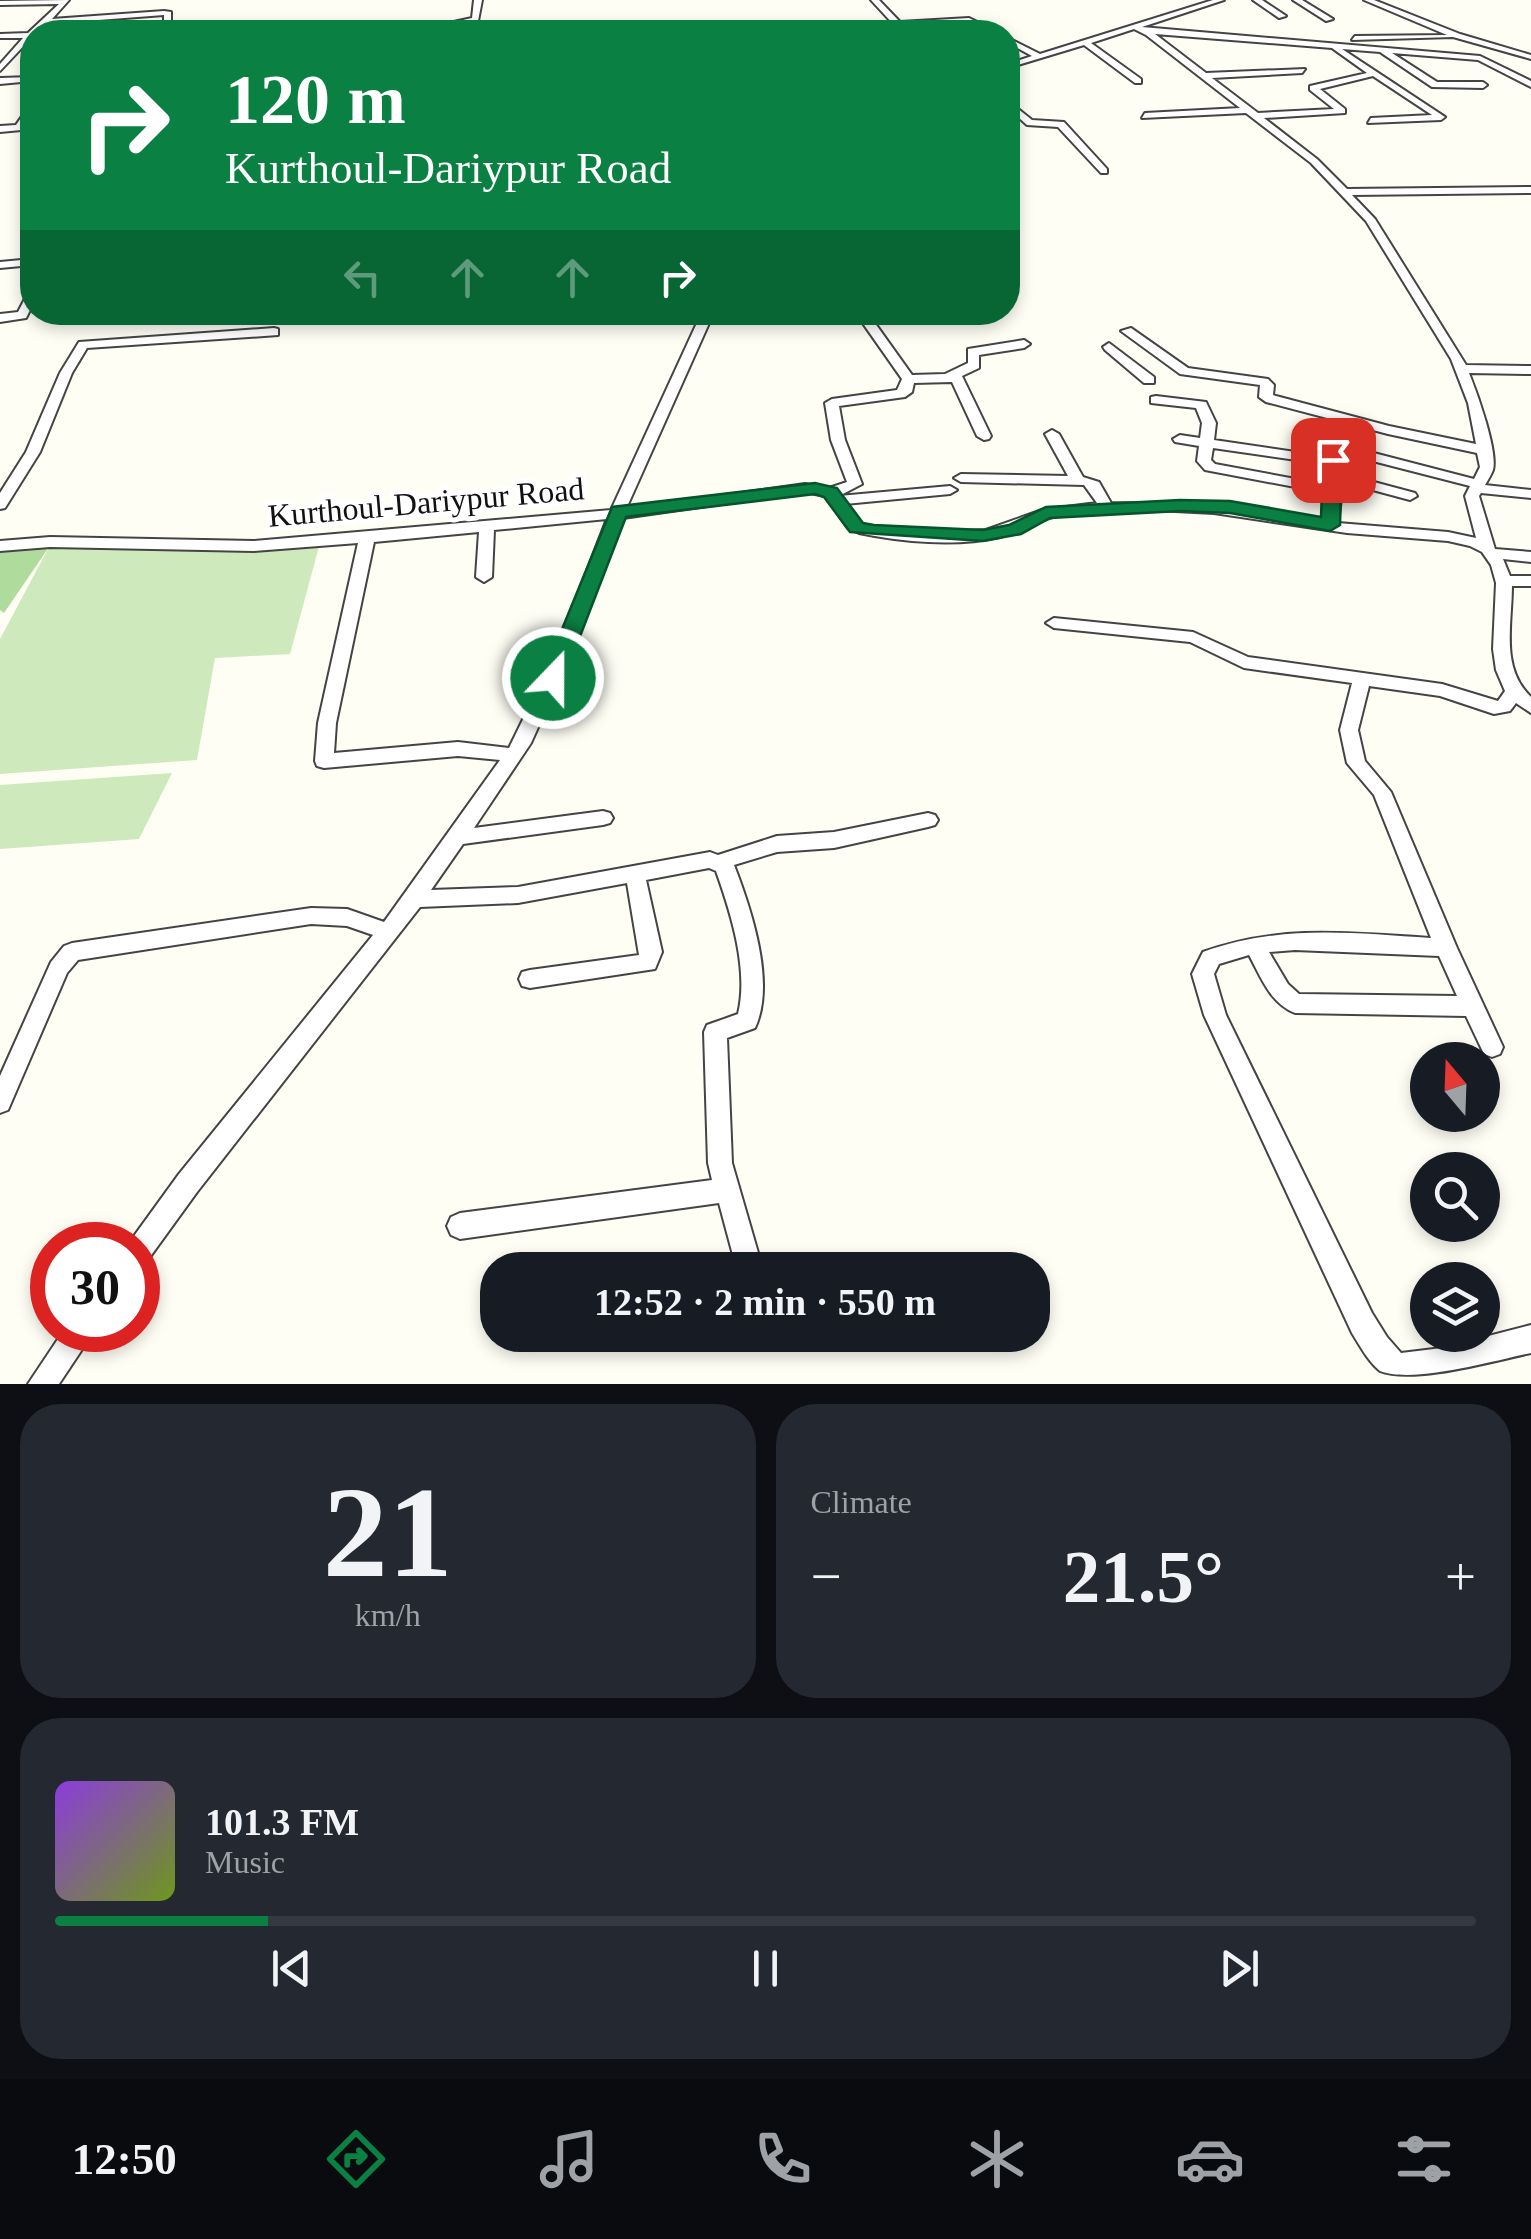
<!DOCTYPE html>
<html lang="en">
<head>
<meta charset="utf-8">
<style>
  :root { --surface:#171b24; --page:#242831; --text:#f1f3f6; --muted:#9ea1a6; --line:#363941; --accent:#0b8043 }
  body { margin:0; font-family:"Times New Roman",serif; background:var(--page); color:var(--text); height:100vh; display:flex; flex-direction:column; font-size:38px; white-space:nowrap }
  * { box-sizing:border-box; margin:0 }
  p { font-size:32px; color:var(--muted) }
  .icon { flex:none; width:55px; height:55px; fill:none; stroke:currentColor; stroke-width:2; stroke-linecap:round; stroke-linejoin:round }
  .map { position:relative; height:1384px; overflow:hidden }
  .drawer { display:flex; flex-direction:column; gap:20px; padding:20px; background:#0d0f14; flex:1 }
  .drawer>* { flex:none }
  .banner { position:absolute; left:20px; top:20px; width:1000px; height:305px; border-radius:40px; box-shadow:0 5px 15px #0003; background:#0b8043; color:#fff; overflow:hidden }
  .needle { width:65px; rotate:341deg }
  .controls { position:absolute; left:1410px; top:1042px; display:grid; gap:20px }
  .controls a { display:grid; place-items:center; width:90px; height:90px; border-radius:50%; background:var(--surface); box-shadow:0 5px 15px #0003; font-size:50px }
  .speed { position:absolute; left:30px; top:1222px; display:flex; gap:20px; font-size:50px; font-weight:700; text-align:center }
  .speed>* { display:grid; place-content:center; width:130px; height:130px; border-radius:50%; background:var(--surface); box-shadow:0 5px 15px #0003; line-height:1 }
  .speed .limit { border:15px solid #d22; background:#fff; color:#111 }
  .pin { position:absolute; display:grid; place-items:center; width:85px; height:85px; color:#fff; margin:-42px; border-radius:20px; box-shadow:0 5px 15px #0006 }
  .me { position:absolute; width:110px; margin:-55px; rotate:22deg; stroke-linejoin:round; filter:drop-shadow(0 0 8px #0008) }
  .turn { display:flex; align-items:center; gap:35px; height:210px; padding:0 40px; font-size:45px }
  .turn .icon { width:130px; height:130px; stroke-width:2.5 }
  .turn b { display:block; font-size:70px; line-height:85px }
  .lanes { display:flex; align-items:center; height:95px; padding:0 40px; background:#0003; justify-content:center; gap:50px; direction:ltr }
  .lanes .off { opacity:.35 }
  .big { font-size:75px; font-weight:600; line-height:1.1 }
  .drawer .tile { flex:1; display:flex; flex-direction:column; justify-content:center; gap:15px; min-width:0; padding:0 35px; border-radius:40px; background:var(--page) }
  .drawer .dial { align-items:center; gap:0 }
  .dial b { font-size:130px; line-height:1 }
  .song { display:flex; align-items:center; gap:30px }
  .cover { width:120px; height:120px; border-radius:15px; background:linear-gradient(135deg,hsl(270 70% 55%),hsl(80 70% 35%)) }
  .played { height:10px; border-radius:5px; background:linear-gradient(90deg,var(--accent) 15%,var(--line) 15%) }
  .keys { display:flex; justify-content:space-around; direction:ltr }
  .heat { display:flex; justify-content:space-between; align-items:center; font-size:55px; direction:ltr }
  .drawer .tiles { flex:1; display:grid; gap:20px; grid-template-columns:1fr 1fr }
  .tile:last-child { grid-column:span 2 }
  .trip { position:absolute; left:480px; top:1252px; width:570px; height:100px; border-radius:40px; background:var(--surface); box-shadow:0 5px 15px #0003; font-weight:600; line-height:100px; text-align:center }
  .dock { display:flex; height:160px; justify-content:space-around; align-items:center; background:#090b0e; color:var(--muted) }
  .dock .icon { width:70px; height:70px }
  .dock .on { color:var(--accent) }
  .dock b { font-size:45px; color:var(--text) }
  .map>svg:first-child { display:block }
  .green { fill:#ceeabd }
  .forest { fill:#afdb9c }
  .lines { fill:none; stroke-linecap:round; stroke-linejoin:round }
  .minor-casing { stroke:#444; stroke-width:4 }
  .minor { fill:#fff; fill-rule:evenodd }
  .route { fill:#0b8043; stroke:#07532c; stroke-width:2.5 }
  .labels { text-anchor:middle; stroke-width:10; stroke-linejoin:round; paint-order:stroke }
  .street-label { font-size:32px; fill:#111; stroke:#fff }
</style>
</head>
<body>
<div class="map">
<svg width="1531" height="1384" viewBox="0 0 1531 1384">
  <rect width="100%" height="100%" fill="#fffef5"/>
  <g class="green">
    <path d="M 321,539 L 290,654 L 215,658 L 197,760 L 0,774 L 0,639 L 49,547 Z"/>
    <path d="M 172,773 L 139,839 L 0,849 L 0,785 Z"/>
  </g>
  <path class="forest" d="M 49,547 L 4,613 L 0,610 L 0,551 Z"/>
  <g class="lines">
    <defs>
      <g id="minor">
        <path d="M 69,0 L 52,19 L 164,11 L 171,12 L 171,20 L 164,22 L 164,15 L 46,24 L 37,32 L 32,32 L 32,37 L 0,71 L 0,64 L 23,38 L 0,38 L 0,34 L 28,33 L 59,4 L 0,5 L 0,1 Z"/>
        <path d="M 474,0 L 482,0 L 478,21 L 456,26 L 454,32 L 448,32 L 449,23 L 472,18 Z"/>
        <path d="M 871,0 L 879,0 L 900,22 L 969,18 L 998,32 L 989,32 L 968,22 L 895,26 Z"/>
        <path d="M 1213,0 L 1224,0 L 1142,27 L 1480,56 L 1531,81 L 1531,87 L 1478,60 L 1392,53 L 1437,82 L 1483,82 L 1487,85 L 1483,88 L 1432,87 L 1380,52 L 1342,49 L 1445,117 L 1441,120 L 1368,123 L 1371,118 L 1432,115 L 1373,76 L 1320,89 L 1345,109 L 1345,113 L 1264,118 L 1317,159 L 1347,189 L 1531,187 L 1531,193 L 1352,195 L 1375,219 L 1466,365 L 1531,366 L 1531,374 L 1469,373 C 1477,393 1498,451 1493,470 C 1491,475 1488,480 1485,485 L 1531,490 L 1531,498 L 1481,493 L 1479,496 L 1495,549 L 1531,552 L 1531,562 L 1503,559 L 1510,576 L 1531,576 L 1531,586 L 1512,586 C 1512,624 1500,668 1531,697 L 1531,713 L 1516,703 L 1510,711 L 1494,714 L 1440,696 L 1369,686 L 1358,730 L 1365,761 L 1391,792 L 1457,948 L 1503,1047 L 1500,1054 L 1492,1057 L 1484,1054 L 1466,1016 L 1295,1013 C 1270,1003 1261,977 1249,955 L 1219,964 L 1214,974 L 1226,1015 L 1372,1313 L 1387,1337 L 1401,1353 L 1442,1348 L 1531,1325 L 1531,1353 C 1493,1361 1413,1384 1380,1371 C 1368,1361 1360,1346 1352,1333 L 1204,1015 L 1192,974 L 1203,952 C 1281,924 1351,933 1431,938 L 1374,795 L 1347,763 L 1340,730 L 1352,683 L 1244,668 L 1190,642 L 1054,628 L 1046,623 L 1054,618 L 1193,632 L 1248,657 L 1442,684 L 1498,701 L 1505,691 L 1496,670 L 1493,649 L 1496,583 L 1491,565 L 1482,552 L 1470,546 L 1448,541 L 1347,533 L 1214,513 L 1156,510 L 1066,514 C 1042,517 1023,531 1000,537 C 956,547 902,542 859,533 L 848,528 L 825,496 L 805,492 L 623,518 L 570,656 L 531,743 L 474,828 L 603,811 L 610,813 L 613,818 L 610,823 L 603,825 L 463,844 L 431,890 L 518,887 L 710,852 L 718,855 L 777,836 L 834,832 L 928,813 L 935,815 L 938,820 L 935,825 L 928,827 L 834,848 L 777,852 L 734,865 C 751,909 776,983 755,1028 L 727,1038 L 732,1163 L 763,1270 L 737,1270 L 719,1203 L 460,1239 L 451,1235 L 447,1226 L 451,1217 L 460,1213 L 712,1180 L 708,1163 L 704,1032 L 707,1025 L 738,1014 C 749,970 731,913 716,871 L 709,868 L 646,880 L 662,952 L 655,969 L 530,988 L 522,986 L 519,979 L 522,972 L 530,970 L 639,955 L 627,883 L 518,903 L 420,907 L 197,1192 L 147,1261 L 138,1265 L 138,1245 L 128,1245 L 129,1243 L 179,1174 L 373,935 L 347,926 L 311,924 L 78,960 L 67,973 L 8,1110 L 0,1113 L 0,1076 L 51,962 L 64,946 L 72,943 L 311,908 L 347,909 L 384,922 L 500,760 L 458,756 L 324,768 L 317,766 L 315,761 L 318,723 L 358,543 L 254,551 L 50,547 L 0,551 L 0,541 L 50,537 L 254,541 L 611,510 L 702,312 L 714,312 L 626,509 L 805,484 L 829,488 L 847,482 L 831,440 L 825,403 L 832,399 L 897,390 L 902,379 L 855,312 L 867,312 L 912,375 L 945,374 L 968,363 L 968,349 L 1024,340 L 1030,344 L 1024,348 L 979,355 L 979,368 L 962,376 L 991,436 L 989,439 L 984,440 L 977,436 L 952,382 L 914,383 L 912,392 L 905,397 L 839,406 L 845,440 L 862,484 L 839,496 L 950,486 L 957,490 L 950,494 L 845,504 L 858,522 L 867,526 L 940,532 L 986,530 L 1042,510 L 1097,503 L 1084,485 L 961,482 L 954,478 L 961,474 L 1068,476 L 1045,434 L 1052,430 L 1059,434 L 1083,477 L 1099,482 L 1111,503 L 1214,504 L 1323,520 L 1327,493 L 1205,470 L 1197,461 L 1199,446 L 1175,442 L 1173,439 L 1180,435 L 1200,438 L 1202,423 L 1196,408 L 1151,403 L 1151,397 L 1156,396 L 1206,402 L 1216,423 L 1214,440 L 1343,459 L 1344,474 L 1415,493 L 1417,496 L 1410,500 L 1343,482 L 1338,523 L 1448,532 L 1476,538 L 1465,496 L 1470,486 L 1361,458 L 1359,455 L 1366,451 L 1474,479 L 1480,467 L 1477,453 L 1388,434 L 1266,402 L 1259,397 L 1260,385 L 1180,374 L 1121,331 L 1131,328 L 1188,368 L 1268,379 L 1274,385 L 1273,395 L 1276,396 L 1389,426 L 1476,444 L 1468,403 L 1451,359 L 1366,221 L 1311,163 L 1246,113 L 1142,118 L 1145,113 L 1240,108 L 1146,35 L 1134,29 L 1091,43 L 1141,79 L 1141,83 L 1135,83 L 1084,45 L 1008,68 L 1008,64 L 1032,56 L 1008,43 L 1008,38 L 1040,54 ZM 1155,34 L 1332,48 L 1367,73 L 1310,86 L 1310,90 L 1334,109 L 1258,113 L 1212,78 L 1302,73 L 1305,69 L 1206,73 ZM 1213,448 L 1331,465 L 1328,485 L 1215,464 L 1211,460 ZM 607,519 L 554,656 L 509,748 L 458,742 L 334,753 L 336,723 L 374,542 L 479,532 L 476,577 L 484,582 L 492,577 L 494,530 ZM 1295,950 L 1439,956 L 1457,996 L 1299,994 L 1288,984 L 1269,952 Z"/>
        <path d="M 1253,0 L 1262,0 L 1286,16 L 1279,18 Z"/>
        <path d="M 1293,0 L 1302,0 L 1333,19 L 1326,21 Z"/>
        <path d="M 1364,0 L 1374,0 L 1460,34 L 1531,55 L 1531,59 L 1453,37 L 1352,40 L 1355,36 L 1447,35 Z"/>
        <path d="M 187,27 L 193,32 L 136,32 L 140,30 Z"/>
        <path d="M 520,27 L 529,32 L 473,32 L 477,30 Z"/>
        <path d="M 32,77 L 32,81 L 0,84 L 0,78 Z"/>
        <path d="M 1008,101 L 1032,120 L 1064,122 L 1107,169 L 1107,173 L 1101,173 L 1058,127 L 1027,125 L 1008,108 Z"/>
        <path d="M 32,102 L 32,112 L 25,124 L 32,123 L 32,129 L 0,132 L 0,126 L 16,125 Z"/>
        <path d="M 1008,125 L 1013,128 L 1013,132 L 1008,132 Z"/>
        <path d="M 32,259 L 32,265 L 0,268 L 0,262 Z"/>
        <path d="M 32,292 L 32,306 L 26,318 L 0,322 L 0,314 L 18,312 L 28,293 Z"/>
        <path d="M 131,312 L 143,312 L 138,323 L 130,323 Z"/>
        <path d="M 381,312 L 393,312 L 389,321 L 385,322 L 379,318 Z"/>
        <path d="M 274,328 L 278,329 L 278,335 L 87,348 L 72,373 L 40,452 L 5,508 L 0,509 L 0,493 L 26,452 L 60,373 L 79,342 Z"/>
        <path d="M 1109,343 L 1154,377 L 1154,383 L 1144,383 L 1105,350 L 1103,347 Z"/>
        <path d="M 64,1330 L 95,1330 L 59,1384 L 28,1384 Z"/>
        <path d="M 672,1335 L 668,1345 L 656,1350 L 646,1346 L 642,1336 Z"/>
      </g>
    </defs>
    <use href="#minor" class="minor-casing"/>
    <use href="#minor" class="minor"/>
  </g>
  <path class="route" d="M 1333,455 L 1349,465 L 1341,490 L 1340,525 L 1330,531 L 1230,513 L 1180,511 L 1050,518 L 1021,534 L 983,541 L 850,532 L 824,497 L 815,494 L 626,517 L 564,678 L 553,685 L 542,678 L 612,507 L 815,483 L 837,488 L 863,523 L 874,525 L 983,530 L 1009,525 L 1046,507 L 1180,500 L 1230,501 L 1321,517 L 1322,490 L 1330,467 L 1324,460 Z"/>
  <g class="labels">
    <g class="street-label">
      <text transform="translate(426 502) rotate(-5)" y="11">Kurthoul-Dariypur Road</text>
    </g>
  </g>
</svg>
<div class="controls">
<a><svg class="needle" viewBox="-14 -14 28 28"><path d="M0-13l5 13h-10z" fill="#e53935"/><path d="M0 13l5-13h-10z" fill="#9ea1a6"/></svg></a>
<a><svg class="icon" aria-label="search" viewBox="0 0 24 24"><circle cx="10" cy="10" r="6"/><path d="M15 15l6 6"/></svg></a>
<a><svg class="icon" aria-label="layers" viewBox="0 0 24 24"><path d="M12 4l9 5-9 5-9-5zM3 14l9 5 9-5"/></svg></a>
</div>
<div class="speed"><div class="limit">30</div></div>
<div class="pin" style="left:1333px;top:460px;background:#d93025"><svg class="icon" aria-label="arrive" viewBox="0 0 24 24"><path d="M6 21V4h12l-3 4 3 4H6"/></svg></div>
<svg class="me" style="left:553px;top:678px" viewBox="-20 -20 40 40"><circle r="17" fill="#0b8043" stroke="#fff" stroke-width="3"/><path d="M0-11L8 9 0 5-8 9z" fill="#fff"/></svg>
<div class="trip">12:52 · 2 min · 550 m</div>
<div class="banner">
<div class="turn"><svg class="icon" aria-label="right" viewBox="0 0 24 24"><path d="M7 20v-9h11M14 6l5 5-5 5"/></svg><div><b>120 m</b>Kurthoul-Dariypur Road</div></div>
<div class="lanes"><svg class="icon off" aria-label="left" viewBox="0 0 24 24"><path d="M17 20v-9H6M10 6l-5 5 5 5"/></svg><svg class="icon off" aria-label="ahead" viewBox="0 0 24 24"><path d="M12 20V5M6 11l6-6 6 6"/></svg><svg class="icon off" aria-label="ahead" viewBox="0 0 24 24"><path d="M12 20V5M6 11l6-6 6 6"/></svg><svg class="icon" aria-label="right" viewBox="0 0 24 24"><path d="M7 20v-9h11M14 6l5 5-5 5"/></svg></div>
</div>
</div>
<section class="drawer">
<div class="tiles">
<div class="tile dial"><b>21</b><p>km/h</p></div>
<div class="tile"><p>Climate</p>
<div class="heat"><a>−</a><b class="big">21.5°</b><a>+</a></div>
</div>
<div class="tile">
<div class="song"><i class="cover"></i><div><b>101.3 FM</b><p>Music</p></div></div>
<div class="played"></div>
<div class="keys"><svg class="icon" aria-label="previous" viewBox="0 0 24 24"><path d="M18 5L8 12l10 7zM5 5v14"/></svg><svg class="icon" aria-label="pause" viewBox="0 0 24 24"><path d="M8 5v14M16 5v14"/></svg><svg class="icon" aria-label="next" viewBox="0 0 24 24"><path d="M6 5l10 7-10 7zM19 5v14"/></svg></div>
</div>
</div>
</section>
<nav class="dock">
<b>12:50</b>
<svg class="icon on" aria-label="directions" viewBox="0 0 24 24"><path d="M12 3l9 9-9 9-9-9zM9 14v-3h6M13 9l2 2-2 2"/></svg>
<svg class="icon" aria-label="music" viewBox="0 0 24 24"><path d="M9 18V5l10-2v13"/><circle cx="6" cy="18" r="3"/><circle cx="16" cy="16" r="3"/></svg>
<svg class="icon" aria-label="phone" viewBox="0 0 24 24"><path d="M5 4h4l2 5-3 2q2 4 5 5l2-3 5 2v4C11 20 4 13 5 4z"/></svg>
<svg class="icon" aria-label="climate" viewBox="0 0 24 24"><path d="M12 3v18M4 7l16 10M4 17L20 7"/></svg>
<svg class="icon" aria-label="car" viewBox="0 0 24 24"><path d="M5 17H2v-5l4-1 3-4h7l3 4 3 1v5h-3M9 17h6M6 11h13"/><circle cx="7" cy="17" r="2"/><circle cx="17" cy="17" r="2"/></svg>
<svg class="icon" aria-label="filters" viewBox="0 0 24 24"><path d="M4 7h16M4 17h16"/><circle cx="9" cy="7" r="2"/><circle cx="15" cy="17" r="2"/></svg>
</nav>
</body>
</html>
